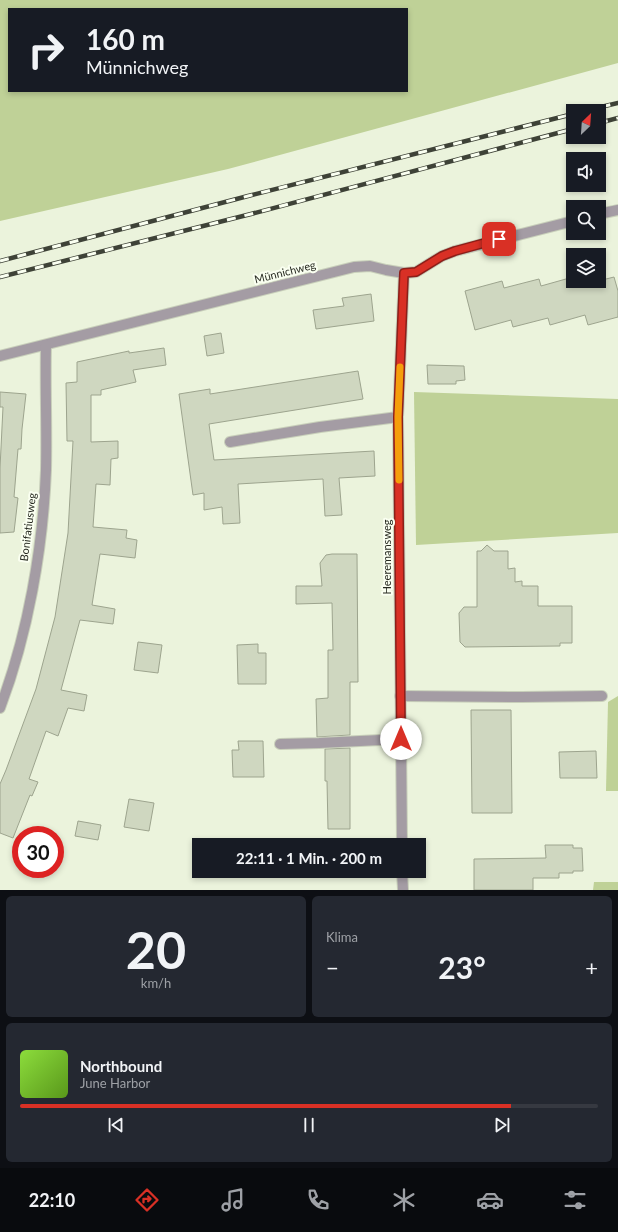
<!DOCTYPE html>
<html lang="de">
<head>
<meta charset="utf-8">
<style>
  :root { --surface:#171b24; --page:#242831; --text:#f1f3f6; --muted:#9ea1a6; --line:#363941; --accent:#d93025 }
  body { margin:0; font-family:Lato,sans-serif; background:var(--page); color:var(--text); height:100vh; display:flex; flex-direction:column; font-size:15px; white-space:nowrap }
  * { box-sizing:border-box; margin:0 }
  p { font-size:13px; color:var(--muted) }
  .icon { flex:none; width:22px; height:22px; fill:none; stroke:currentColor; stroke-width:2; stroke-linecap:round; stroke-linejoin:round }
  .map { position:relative; height:890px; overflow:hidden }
  .details { display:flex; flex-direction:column; gap:6px; padding:6px; background:#0d0f14; flex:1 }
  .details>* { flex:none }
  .banner { position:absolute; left:8px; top:8px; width:400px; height:84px; border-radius:0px; box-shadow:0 2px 6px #0003; background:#171b24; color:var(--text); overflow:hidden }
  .needle { width:26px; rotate:25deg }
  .buttons { position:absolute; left:566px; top:104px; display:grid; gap:8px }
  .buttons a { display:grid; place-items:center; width:40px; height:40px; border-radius:0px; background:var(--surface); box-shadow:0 2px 6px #0003; font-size:20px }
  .speed { position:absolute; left:12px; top:826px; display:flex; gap:8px; font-size:20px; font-weight:700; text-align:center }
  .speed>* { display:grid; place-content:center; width:52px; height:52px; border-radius:50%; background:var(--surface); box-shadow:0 2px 6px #0003; line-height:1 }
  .speed .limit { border:6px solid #d22; background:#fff; color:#111 }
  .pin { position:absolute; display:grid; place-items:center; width:34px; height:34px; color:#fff; margin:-17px; border-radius:8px; box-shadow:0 2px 6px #0006 }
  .me { position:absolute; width:44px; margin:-22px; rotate:0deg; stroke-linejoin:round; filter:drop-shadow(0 0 3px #0008) }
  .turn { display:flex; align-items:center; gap:14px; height:84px; padding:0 12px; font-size:18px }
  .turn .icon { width:52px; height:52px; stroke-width:2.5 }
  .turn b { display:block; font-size:28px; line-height:34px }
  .big { font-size:30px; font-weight:700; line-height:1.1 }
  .details .widget { flex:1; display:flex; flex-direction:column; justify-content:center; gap:6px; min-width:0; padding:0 14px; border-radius:6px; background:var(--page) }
  .details .dial { align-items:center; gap:0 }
  .dial b { font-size:52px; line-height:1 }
  .song { display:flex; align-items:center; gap:12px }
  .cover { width:48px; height:48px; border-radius:6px; background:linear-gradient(135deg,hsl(90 70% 55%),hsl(90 70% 35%)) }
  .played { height:4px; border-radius:2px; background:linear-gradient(90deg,var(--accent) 85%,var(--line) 85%) }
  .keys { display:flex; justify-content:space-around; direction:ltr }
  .heat { display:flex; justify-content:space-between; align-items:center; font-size:22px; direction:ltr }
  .details .tiles { flex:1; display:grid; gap:6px; grid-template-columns:1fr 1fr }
  .widget:last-child { grid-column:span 2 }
  .trip { position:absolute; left:192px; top:838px; width:234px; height:40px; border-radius:0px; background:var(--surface); box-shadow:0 2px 6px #0003; font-weight:700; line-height:40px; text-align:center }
  .dock { display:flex; height:64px; justify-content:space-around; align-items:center; background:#090b0e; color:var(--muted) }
  .dock .icon { width:28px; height:28px }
  .dock .active { color:var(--accent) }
  .dock b { font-size:18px; color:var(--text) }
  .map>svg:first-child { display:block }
  .green { fill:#bfd197; fill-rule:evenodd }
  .building { fill:#cfd7c0; stroke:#9da48e }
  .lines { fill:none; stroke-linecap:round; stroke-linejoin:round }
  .minor-casing { stroke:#c8cfba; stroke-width:12 }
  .minor { stroke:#a49ca4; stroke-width:10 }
  .rail-casing { stroke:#3e4237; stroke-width:4.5 }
  .rail { stroke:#fafff1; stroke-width:3; stroke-dasharray:9; stroke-linecap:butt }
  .route-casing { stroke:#8d1f18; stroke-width:10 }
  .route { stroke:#d93025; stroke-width:7 }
  .slow { stroke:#f59e0b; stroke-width:7 }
  .labels { text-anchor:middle; stroke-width:4; stroke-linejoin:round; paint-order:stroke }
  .street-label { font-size:11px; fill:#272a21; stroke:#fafff1 }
</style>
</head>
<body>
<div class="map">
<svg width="618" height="890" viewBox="0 0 618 890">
  <rect width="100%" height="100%" fill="#ebf3dc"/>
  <g class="green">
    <path d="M 0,0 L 618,0 L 618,63 L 228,169 L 0,221 ZM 9,9 L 407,9 L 407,91 L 9,91 Z"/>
    <path d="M 414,392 L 618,399 L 618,533 L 416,545 Z"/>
    <path d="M 618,696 L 618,791 L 606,791 L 608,702 Z"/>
    <path d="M 594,882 L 618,882 L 618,890 L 593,890 Z"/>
  </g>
  <g class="building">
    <path d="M 573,277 L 573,281 L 577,281 L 578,286 L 614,277 L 618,291 L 618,317 L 588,325 L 585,315 L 550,325 L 548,318 L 513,327 L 511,320 L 475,330 L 465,291 L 502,281 L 504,288 L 539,279 L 541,286 Z"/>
    <path d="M 371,294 L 374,321 L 316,329 L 313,310 L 344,306 L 342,298 Z"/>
    <path d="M 221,333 L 224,353 L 207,356 L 204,336 Z"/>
    <path d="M 164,348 L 166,365 L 133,370 L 136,382 L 101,390 L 101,395 L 91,395 L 91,442 L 118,441 L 118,458 L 111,459 L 110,485 L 96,484 L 93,527 L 127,530 L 126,538 L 137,540 L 135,558 L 100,554 L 92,605 L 115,609 L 113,624 L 80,620 L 61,690 L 87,695 L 84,711 L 68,708 L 58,736 L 46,731 L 29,779 L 38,782 L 32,796 L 30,795 L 13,838 L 0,833 L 0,784 L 6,770 L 36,689 L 55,617 L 68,533 L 73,441 L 67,441 L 66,383 L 77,382 L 77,362 L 129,351 L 129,353 Z"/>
    <path d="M 427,365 L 464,366 L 465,380 L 456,381 L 456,384 L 428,384 Z"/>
    <path d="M 358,371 L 363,399 L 209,424 L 214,460 L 374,451 L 375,476 L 339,478 L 342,515 L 325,516 L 323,479 L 238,484 L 240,523 L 223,524 L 222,507 L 204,510 L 204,493 L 193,495 L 179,394 L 210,389 L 210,394 Z"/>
    <path d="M 0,392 L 26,394 L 22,429 L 21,449 L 18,449 L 14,497 L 18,498 L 14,532 L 0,533 L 0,468 L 3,407 L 0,407 Z"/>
    <path d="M 487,545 L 494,551 L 508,551 L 508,569 L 515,568 L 515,582 L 522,581 L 522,586 L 538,586 L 538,606 L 572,606 L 572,643 L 560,643 L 560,646 L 465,647 L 460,642 L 459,613 L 464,607 L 477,607 L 477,551 L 481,551 Z"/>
    <path d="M 332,554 L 357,554 L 358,682 L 350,682 L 350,735 L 317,737 L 316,699 L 328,698 L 328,650 L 333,650 L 332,603 L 296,604 L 296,586 L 322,586 L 320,563 L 326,555 Z"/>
    <path d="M 138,642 L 162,645 L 158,673 L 134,670 Z"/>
    <path d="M 258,644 L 258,653 L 266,653 L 266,684 L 238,684 L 237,645 Z"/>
    <path d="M 471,710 L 511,710 L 512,813 L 472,813 Z"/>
    <path d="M 238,741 L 263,741 L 264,777 L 233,777 L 232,750 L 239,750 Z"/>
    <path d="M 350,748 L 350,829 L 328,829 L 327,781 L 325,781 L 325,749 Z"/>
    <path d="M 596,751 L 597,778 L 560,778 L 559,752 Z"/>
    <path d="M 129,799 L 154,803 L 149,831 L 124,827 Z"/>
    <path d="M 78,821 L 101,825 L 98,840 L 75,836 Z"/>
    <path d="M 545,845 L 573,845 L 573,848 L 582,848 L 583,871 L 573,871 L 573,873 L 559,873 L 559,878 L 533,878 L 533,890 L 474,890 L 474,859 L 546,858 Z"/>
  </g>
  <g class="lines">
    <defs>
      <g id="minor">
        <path d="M 599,214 L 618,210"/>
        <path d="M 0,356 L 354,267 L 370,266 L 386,270 L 404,273 L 416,272 L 442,256 L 455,251 L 573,221"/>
        <path d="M 230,442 L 320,427 L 398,417"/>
        <path d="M 400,696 L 522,697 L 602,696"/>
        <path d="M 0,708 C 28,634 43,548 46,470 C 47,428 45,386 46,345"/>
        <path d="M 280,744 L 319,743 L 401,739"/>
        <path d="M 402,845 L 398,417 L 404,273"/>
        <path d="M 402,871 L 403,890"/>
      </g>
    </defs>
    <use href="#minor" class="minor-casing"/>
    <use href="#minor" class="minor"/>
    <defs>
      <g id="rail">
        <path d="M 584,111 L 618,103"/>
        <path d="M 599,123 L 618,118"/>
        <path d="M 0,261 L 248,196 L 573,114"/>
        <path d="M 0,277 L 251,214 L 573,129"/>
      </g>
    </defs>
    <use href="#rail" class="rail-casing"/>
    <use href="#rail" class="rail"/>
  </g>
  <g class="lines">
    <defs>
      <path id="route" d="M 401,739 L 398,417 L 404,273 L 416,272 L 442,256 L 455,251 L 499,239"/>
    </defs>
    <use href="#route" class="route-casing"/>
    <use href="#route" class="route"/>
    <path class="slow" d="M 399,480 L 398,417 L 400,367"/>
  </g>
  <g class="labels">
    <g class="street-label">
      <text transform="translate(285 272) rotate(-14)" y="4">Münnichweg</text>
      <text transform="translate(28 527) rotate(-83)" y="4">Bonifatiusweg</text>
      <text transform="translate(387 557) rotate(-90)" y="4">Heeremansweg</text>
    </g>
  </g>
</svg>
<div class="buttons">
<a><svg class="needle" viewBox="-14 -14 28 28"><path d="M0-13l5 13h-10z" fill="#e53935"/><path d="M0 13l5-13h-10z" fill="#9ea1a6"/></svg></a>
<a><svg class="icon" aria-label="sound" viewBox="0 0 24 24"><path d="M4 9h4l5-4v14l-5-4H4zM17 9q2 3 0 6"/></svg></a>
<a><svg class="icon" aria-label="search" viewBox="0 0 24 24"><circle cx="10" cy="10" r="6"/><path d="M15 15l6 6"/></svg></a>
<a><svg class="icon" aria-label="layers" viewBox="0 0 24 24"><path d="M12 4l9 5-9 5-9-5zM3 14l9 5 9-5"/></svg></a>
</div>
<div class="speed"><div class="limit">30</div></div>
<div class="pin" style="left:499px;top:239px;background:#d93025"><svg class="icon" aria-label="arrive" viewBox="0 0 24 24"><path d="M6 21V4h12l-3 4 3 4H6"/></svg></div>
<svg class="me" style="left:401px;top:739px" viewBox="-20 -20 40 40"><circle r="19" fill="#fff"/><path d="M0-13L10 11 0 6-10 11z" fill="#d93025"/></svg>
<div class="trip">22:11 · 1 Min. · 200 m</div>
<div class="banner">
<div class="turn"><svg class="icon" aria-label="right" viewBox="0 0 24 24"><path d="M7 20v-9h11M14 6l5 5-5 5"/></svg><div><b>160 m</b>Münnichweg</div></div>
</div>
</div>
<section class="details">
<div class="tiles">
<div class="widget dial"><b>20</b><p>km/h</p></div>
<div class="widget"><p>Klima</p>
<div class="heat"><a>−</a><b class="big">23°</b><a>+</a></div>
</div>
<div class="widget">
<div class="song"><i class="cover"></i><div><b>Northbound</b><p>June Harbor</p></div></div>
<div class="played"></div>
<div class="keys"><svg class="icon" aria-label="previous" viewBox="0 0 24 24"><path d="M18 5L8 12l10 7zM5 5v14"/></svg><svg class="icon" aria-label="pause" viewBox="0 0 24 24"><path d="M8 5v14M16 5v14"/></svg><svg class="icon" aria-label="next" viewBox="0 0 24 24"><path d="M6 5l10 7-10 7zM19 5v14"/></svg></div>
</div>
</div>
</section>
<nav class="dock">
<b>22:10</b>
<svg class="icon active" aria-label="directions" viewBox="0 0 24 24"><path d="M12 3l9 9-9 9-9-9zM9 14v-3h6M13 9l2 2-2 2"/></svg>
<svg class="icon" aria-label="music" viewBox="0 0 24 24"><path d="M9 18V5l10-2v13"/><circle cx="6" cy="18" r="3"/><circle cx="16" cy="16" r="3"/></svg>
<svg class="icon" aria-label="phone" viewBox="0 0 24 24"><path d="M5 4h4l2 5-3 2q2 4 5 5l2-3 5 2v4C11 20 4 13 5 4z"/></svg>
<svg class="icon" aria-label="climate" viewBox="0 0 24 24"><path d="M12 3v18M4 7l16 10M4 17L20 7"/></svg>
<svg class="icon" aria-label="car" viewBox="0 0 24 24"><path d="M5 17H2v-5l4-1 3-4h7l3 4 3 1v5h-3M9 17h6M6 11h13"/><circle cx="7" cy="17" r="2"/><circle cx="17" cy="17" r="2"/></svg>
<svg class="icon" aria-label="filters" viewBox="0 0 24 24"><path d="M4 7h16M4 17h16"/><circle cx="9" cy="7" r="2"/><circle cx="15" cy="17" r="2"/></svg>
</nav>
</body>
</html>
